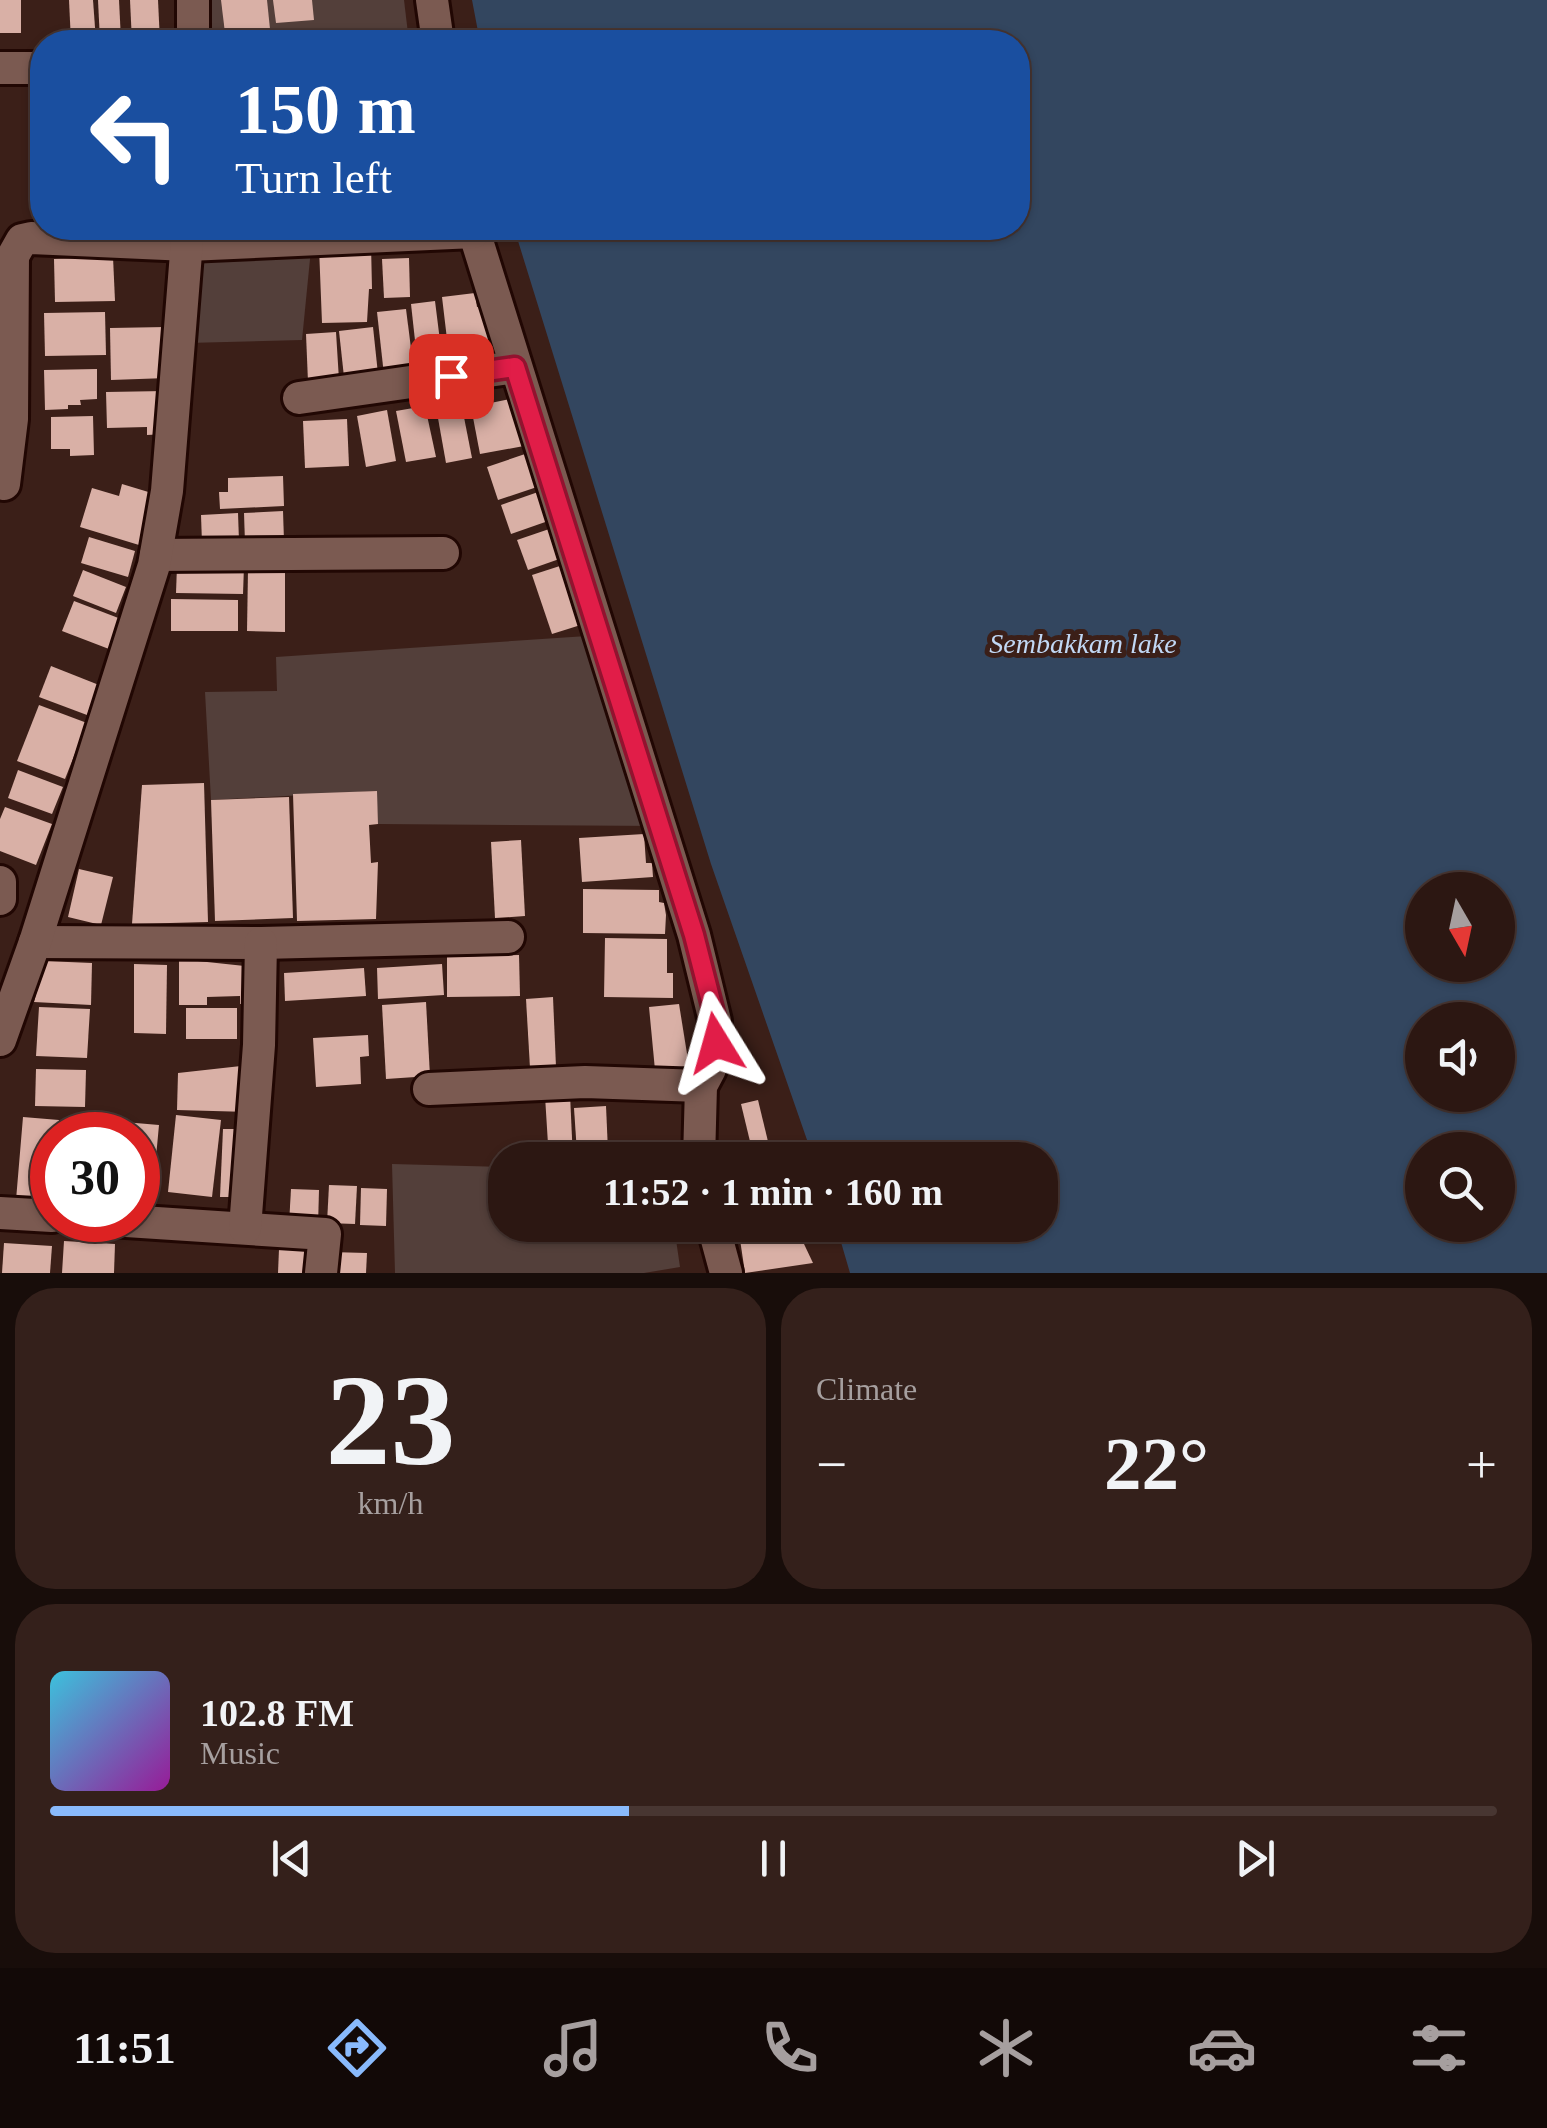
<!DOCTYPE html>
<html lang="en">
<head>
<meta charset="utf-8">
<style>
  :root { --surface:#2c1712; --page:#34201b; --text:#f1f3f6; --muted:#a69f9f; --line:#483632; --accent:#89bafc }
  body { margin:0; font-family:Georgia,serif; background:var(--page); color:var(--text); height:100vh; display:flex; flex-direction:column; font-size:38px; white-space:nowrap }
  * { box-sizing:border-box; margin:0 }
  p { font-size:32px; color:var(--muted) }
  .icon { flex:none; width:55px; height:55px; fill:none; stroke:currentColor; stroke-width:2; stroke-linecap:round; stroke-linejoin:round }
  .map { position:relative; height:1273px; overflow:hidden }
  .sheet { display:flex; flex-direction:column; gap:15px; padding:15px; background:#180d0a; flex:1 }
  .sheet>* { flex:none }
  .banner { position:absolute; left:30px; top:30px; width:1000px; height:210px; border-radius:40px; box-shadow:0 2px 8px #0004,0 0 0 2px var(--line); background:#1a4fa0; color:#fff; overflow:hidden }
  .needle { width:65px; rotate:171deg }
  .controls { position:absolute; left:1405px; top:872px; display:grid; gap:20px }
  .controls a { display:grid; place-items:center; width:110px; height:110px; border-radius:50%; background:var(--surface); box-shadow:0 2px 8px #0004,0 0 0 2px var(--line); font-size:50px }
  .speed { position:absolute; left:30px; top:1112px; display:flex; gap:20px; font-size:50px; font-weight:700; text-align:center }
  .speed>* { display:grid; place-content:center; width:130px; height:130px; border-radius:50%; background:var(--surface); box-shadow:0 2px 8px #0004,0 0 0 2px var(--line); line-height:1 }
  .speed .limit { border:15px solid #d22; background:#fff; color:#111 }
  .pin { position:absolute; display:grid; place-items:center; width:85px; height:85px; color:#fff; margin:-42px; border-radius:20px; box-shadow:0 5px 15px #0006 }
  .me { position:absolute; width:110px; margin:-55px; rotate:352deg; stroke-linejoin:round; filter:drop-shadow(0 0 8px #0008) }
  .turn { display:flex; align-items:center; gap:35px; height:210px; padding:0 40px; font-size:45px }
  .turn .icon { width:130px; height:130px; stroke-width:2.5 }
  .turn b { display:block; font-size:70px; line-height:85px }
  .big { font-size:75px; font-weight:800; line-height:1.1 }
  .sheet .widget { flex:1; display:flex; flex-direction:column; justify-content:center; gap:15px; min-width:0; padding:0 35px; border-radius:40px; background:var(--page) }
  .sheet .dial { align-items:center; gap:0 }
  .dial b { font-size:130px; line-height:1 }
  .song { display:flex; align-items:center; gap:30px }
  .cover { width:120px; height:120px; border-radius:15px; background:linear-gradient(135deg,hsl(190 70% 55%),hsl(300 70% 35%)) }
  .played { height:10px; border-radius:5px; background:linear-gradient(90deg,var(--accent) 40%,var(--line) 40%) }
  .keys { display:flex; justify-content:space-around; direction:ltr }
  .heat { display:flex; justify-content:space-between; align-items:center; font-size:55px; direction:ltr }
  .sheet .tiles { flex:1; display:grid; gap:15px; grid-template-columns:1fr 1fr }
  .widget:last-child { grid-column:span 2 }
  .trip { position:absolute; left:488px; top:1142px; width:570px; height:100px; border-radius:40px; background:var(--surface); box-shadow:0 2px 8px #0004,0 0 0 2px var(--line); font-weight:800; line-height:100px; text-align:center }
  .tab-bar { display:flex; height:160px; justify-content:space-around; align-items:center; background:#120907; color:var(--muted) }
  .tab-bar .icon { width:70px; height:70px }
  .tab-bar .active { color:var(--accent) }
  .tab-bar b { font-size:45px; color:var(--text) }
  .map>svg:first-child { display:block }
  .green { fill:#533f3a }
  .water { fill:#33465f; fill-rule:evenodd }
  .building { fill:#d9b0a6 }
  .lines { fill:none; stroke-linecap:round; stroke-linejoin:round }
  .street-casing { stroke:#210703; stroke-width:38 }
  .street { stroke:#7b5a51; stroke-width:32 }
  .route-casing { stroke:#92132f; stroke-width:25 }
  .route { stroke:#e11d48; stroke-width:18 }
  .labels { text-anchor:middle; stroke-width:10; stroke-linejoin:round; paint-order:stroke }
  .water-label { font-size:28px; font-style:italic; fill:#c1d8f5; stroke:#3b1f18 }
</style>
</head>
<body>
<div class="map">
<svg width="1547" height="1273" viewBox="0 0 1547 1273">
  <rect width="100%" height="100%" fill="#3b1f18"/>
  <g class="green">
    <path d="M 197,0 L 404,0 L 409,42 L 194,42 Z"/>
    <path d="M 312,239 L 302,340 L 187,343 L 187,254 Z"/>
    <path d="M 602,635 L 661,826 L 378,824 L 376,791 L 211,800 L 205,692 L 277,691 L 276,657 Z"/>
    <path d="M 392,1164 L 505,1167 L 505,1225 L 609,1225 L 609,1235 L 674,1226 L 680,1267 L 644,1273 L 395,1273 Z"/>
  </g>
  <path class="water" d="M 472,0 L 1547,0 L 1547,1273 L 850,1273 L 836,1225 L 1040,1225 L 1040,1160 L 814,1160 L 711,864 L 514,228 L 1018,228 L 1018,42 L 480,42 ZM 1422,890 L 1498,890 L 1498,965 L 1422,965 ZM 1422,1020 L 1498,1020 L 1498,1095 L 1422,1095 ZM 1422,1150 L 1498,1150 L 1498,1225 L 1422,1225 Z"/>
  <g class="building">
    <rect x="0" y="0" width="21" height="33"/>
    <path d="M 69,0 L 93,0 L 96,41 L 71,42 Z"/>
    <path d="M 98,0 L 119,0 L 121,40 L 100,41 Z"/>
    <path d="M 130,0 L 158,0 L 160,42 L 132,42 Z"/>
    <path d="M 221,0 L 267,0 L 270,29 L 225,33 Z"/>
    <path d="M 273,0 L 312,0 L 314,20 L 276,23 Z"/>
    <path d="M 371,244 L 372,289 L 369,289 L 367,322 L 322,323 L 319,247 Z"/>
    <path d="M 113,257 L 115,301 L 55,302 L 54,259 Z"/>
    <path d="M 409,258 L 410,297 L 384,298 L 382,259 Z"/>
    <path d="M 475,293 L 477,307 L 487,305 L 493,351 L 449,356 L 442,297 Z"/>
    <path d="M 435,301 L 443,365 L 418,368 L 411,304 Z"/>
    <path d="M 406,309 L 414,372 L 384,375 L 377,312 Z"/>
    <path d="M 105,312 L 106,355 L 45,356 L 44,313 Z"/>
    <path d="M 166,327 L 167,378 L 111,380 L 110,328 Z"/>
    <path d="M 373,327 L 378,374 L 344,377 L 339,331 Z"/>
    <path d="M 336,332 L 339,380 L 308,382 L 306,334 Z"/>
    <path d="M 97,369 L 97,399 L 80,400 L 81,405 L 68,405 L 68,409 L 45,410 L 44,370 Z"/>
    <path d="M 165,391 L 166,434 L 147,435 L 147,427 L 107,428 L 106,392 Z"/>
    <path d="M 515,398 L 524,446 L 480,454 L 471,407 Z"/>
    <path d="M 461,402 L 472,458 L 446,463 L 436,407 Z"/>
    <path d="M 425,406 L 436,457 L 406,462 L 396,411 Z"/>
    <path d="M 387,410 L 396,461 L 366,467 L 357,416 Z"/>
    <path d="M 93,416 L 94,455 L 70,456 L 70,449 L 51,449 L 51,417 Z"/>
    <path d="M 347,419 L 349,466 L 305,468 L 303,421 Z"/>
    <path d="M 525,454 L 537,487 L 498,500 L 487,467 Z"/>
    <path d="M 283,476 L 284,506 L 220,509 L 219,492 L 228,492 L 228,478 Z"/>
    <path d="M 122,484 L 155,494 L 139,545 L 80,527 L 92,488 L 119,496 Z"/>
    <path d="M 541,491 L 551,520 L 511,534 L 501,505 Z"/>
    <path d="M 283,511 L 284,541 L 245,543 L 244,513 Z"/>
    <path d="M 238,513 L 239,541 L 202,543 L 201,515 Z"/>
    <path d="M 555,527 L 565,557 L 528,570 L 517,540 Z"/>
    <path d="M 89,537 L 135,551 L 128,577 L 81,563 Z"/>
    <path d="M 566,564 L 587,623 L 552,634 L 532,575 Z"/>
    <path d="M 177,566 L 244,566 L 243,594 L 176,593 Z"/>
    <path d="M 83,570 L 126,587 L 116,613 L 73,596 Z"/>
    <path d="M 248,570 L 285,570 L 285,632 L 247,631 Z"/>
    <path d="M 171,599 L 238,600 L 238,631 L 171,631 Z"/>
    <path d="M 74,601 L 121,619 L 109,649 L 62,631 Z"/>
    <path d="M 51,666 L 99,685 L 87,715 L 39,697 Z"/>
    <path d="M 39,705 L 87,723 L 65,779 L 17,761 Z"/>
    <path d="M 18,770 L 63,787 L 52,814 L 8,798 Z"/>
    <path d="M 204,783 L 208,922 L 132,924 L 142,785 Z"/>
    <path d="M 377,791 L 378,824 L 369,825 L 371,863 L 378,862 L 376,919 L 297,921 L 293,794 Z"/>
    <path d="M 289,797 L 293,918 L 215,921 L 211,800 Z"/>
    <path d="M 5,807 L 52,824 L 36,865 L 0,851 L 0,819 Z"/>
    <path d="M 644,834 L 646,863 L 652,863 L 653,877 L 582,882 L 579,838 Z"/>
    <path d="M 521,840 L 525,916 L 495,918 L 491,842 Z"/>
    <path d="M 79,869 L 113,877 L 101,925 L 68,917 Z"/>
    <path d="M 583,889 L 659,890 L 659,902 L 664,903 L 666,915 L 665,934 L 583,933 Z"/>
    <path d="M 605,938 L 667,939 L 667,973 L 673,973 L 673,998 L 604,997 Z"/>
    <path d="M 519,955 L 520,996 L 447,997 L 447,957 Z"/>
    <path d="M 179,959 L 254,967 L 255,1004 L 240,1004 L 240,996 L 207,997 L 207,1005 L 179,1005 Z"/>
    <path d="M 44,961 L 92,963 L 91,1005 L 34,1002 Z"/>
    <path d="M 134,964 L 167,965 L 166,1034 L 134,1033 Z"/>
    <path d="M 442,964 L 444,995 L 378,999 L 377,968 Z"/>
    <path d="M 364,968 L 366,996 L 285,1001 L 284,973 Z"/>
    <path d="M 553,997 L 556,1067 L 530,1068 L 526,999 Z"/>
    <path d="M 426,1002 L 430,1076 L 386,1079 L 382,1005 Z"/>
    <path d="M 679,1004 L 689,1066 L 655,1070 L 649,1007 Z"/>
    <path d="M 39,1007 L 90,1009 L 87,1058 L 36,1056 Z"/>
    <rect x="186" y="1008" width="51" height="31"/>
    <path d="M 368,1035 L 369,1056 L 360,1057 L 361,1084 L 316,1087 L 313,1038 Z"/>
    <path d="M 250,1065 L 249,1112 L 177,1110 L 178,1073 Z"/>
    <path d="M 36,1069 L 86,1070 L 85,1107 L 35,1106 Z"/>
    <path d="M 570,1094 L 573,1160 L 549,1160 L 545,1096 Z"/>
    <path d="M 758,1100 L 771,1154 L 754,1158 L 741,1104 Z"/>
    <path d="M 606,1106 L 608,1151 L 577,1153 L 574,1108 Z"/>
    <path d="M 176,1115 L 221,1120 L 212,1197 L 168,1192 Z"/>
    <path d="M 23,1117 L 59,1120 L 58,1135 L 52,1135 L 52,1203 L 16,1200 Z"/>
    <path d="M 124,1122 L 159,1125 L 152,1200 L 138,1199 L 138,1135 L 123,1135 Z"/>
    <path d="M 223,1129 L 243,1129 L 240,1197 L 220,1197 Z"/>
    <path d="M 329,1185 L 357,1186 L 355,1224 L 327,1223 Z"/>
    <path d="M 361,1188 L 387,1189 L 386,1226 L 360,1225 Z"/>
    <path d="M 291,1189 L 319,1190 L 318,1226 L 289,1224 Z"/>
    <path d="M 746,1225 L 795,1225 L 813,1263 L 745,1273 L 738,1226 Z"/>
    <path d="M 64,1241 L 115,1244 L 114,1273 L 62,1273 Z"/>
    <path d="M 4,1243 L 52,1246 L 50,1273 L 2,1273 Z"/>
    <path d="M 279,1249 L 319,1250 L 318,1273 L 278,1273 Z"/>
    <path d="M 330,1252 L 367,1253 L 366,1273 L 329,1273 Z"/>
  </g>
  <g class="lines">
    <defs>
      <g id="street">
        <path d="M 432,0 L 438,42"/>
        <path d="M 193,42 L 193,0"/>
        <path d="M 0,68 L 42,68"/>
        <path d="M 473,228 L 694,935 L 715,1021 L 715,1043 L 710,1069 L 701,1086 L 699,1160"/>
        <path d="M 299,398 L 515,367"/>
        <path d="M 4,484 L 12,419 L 13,256 L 22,240 L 31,238 L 188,245 L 474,232"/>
        <path d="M 156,555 L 443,553"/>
        <path d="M 0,882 L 0,899"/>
        <path d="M 35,942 L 261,943 L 508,937"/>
        <path d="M 0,1040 L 35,942 L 154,565 L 167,491 L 188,228"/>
        <path d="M 429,1089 L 585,1082 L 701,1086"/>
        <path d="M 0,1213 L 52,1216"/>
        <path d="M 111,1220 L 325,1234 L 321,1273"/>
        <path d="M 713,1225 L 726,1273"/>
        <path d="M 245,1228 L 259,1045 L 261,943"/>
      </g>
    </defs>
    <use href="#street" class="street-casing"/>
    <use href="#street" class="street"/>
  </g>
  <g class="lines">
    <defs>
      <path id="route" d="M 451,376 L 515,367 L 694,935 L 716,1021 L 716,1043"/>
    </defs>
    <use href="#route" class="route-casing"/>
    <use href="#route" class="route"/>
  </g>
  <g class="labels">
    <g class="water-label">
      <text x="1083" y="653">Sembakkam lake</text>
    </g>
  </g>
</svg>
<div class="controls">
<a><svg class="needle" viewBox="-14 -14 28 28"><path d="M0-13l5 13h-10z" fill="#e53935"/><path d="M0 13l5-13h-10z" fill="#a69f9f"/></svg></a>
<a><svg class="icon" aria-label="sound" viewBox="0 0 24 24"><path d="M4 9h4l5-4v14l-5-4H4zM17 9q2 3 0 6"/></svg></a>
<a><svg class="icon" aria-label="search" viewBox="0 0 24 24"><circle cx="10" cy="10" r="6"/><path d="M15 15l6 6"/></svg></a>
</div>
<div class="speed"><div class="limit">30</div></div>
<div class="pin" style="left:451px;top:376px;background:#d93025"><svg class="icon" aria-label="arrive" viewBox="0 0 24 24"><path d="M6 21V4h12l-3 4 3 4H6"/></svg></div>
<svg class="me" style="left:716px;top:1043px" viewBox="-20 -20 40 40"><path d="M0-17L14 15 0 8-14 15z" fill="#e11d48" stroke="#fff" stroke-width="4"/></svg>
<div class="trip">11:52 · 1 min · 160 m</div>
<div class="banner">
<div class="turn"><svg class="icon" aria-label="left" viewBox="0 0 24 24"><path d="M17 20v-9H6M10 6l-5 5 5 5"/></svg><div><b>150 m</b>Turn left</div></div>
</div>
</div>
<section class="sheet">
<div class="tiles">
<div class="widget dial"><b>23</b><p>km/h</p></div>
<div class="widget"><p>Climate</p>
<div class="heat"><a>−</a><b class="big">22°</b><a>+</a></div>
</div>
<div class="widget">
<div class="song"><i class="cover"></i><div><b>102.8 FM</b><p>Music</p></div></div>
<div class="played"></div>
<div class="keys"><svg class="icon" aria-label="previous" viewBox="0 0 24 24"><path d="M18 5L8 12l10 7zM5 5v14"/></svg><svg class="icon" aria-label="pause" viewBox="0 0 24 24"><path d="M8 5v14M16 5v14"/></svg><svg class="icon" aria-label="next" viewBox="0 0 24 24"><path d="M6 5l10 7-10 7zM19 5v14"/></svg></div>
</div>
</div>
</section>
<nav class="tab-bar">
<b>11:51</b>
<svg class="icon active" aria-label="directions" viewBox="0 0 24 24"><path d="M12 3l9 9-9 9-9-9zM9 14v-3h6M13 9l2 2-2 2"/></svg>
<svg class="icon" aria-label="music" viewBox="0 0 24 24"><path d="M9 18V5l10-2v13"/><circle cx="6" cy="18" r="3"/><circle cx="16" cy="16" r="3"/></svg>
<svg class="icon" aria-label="phone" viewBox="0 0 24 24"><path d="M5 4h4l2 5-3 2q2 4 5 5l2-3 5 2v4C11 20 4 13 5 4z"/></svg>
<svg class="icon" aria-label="climate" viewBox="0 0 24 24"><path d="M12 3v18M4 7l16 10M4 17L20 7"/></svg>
<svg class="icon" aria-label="car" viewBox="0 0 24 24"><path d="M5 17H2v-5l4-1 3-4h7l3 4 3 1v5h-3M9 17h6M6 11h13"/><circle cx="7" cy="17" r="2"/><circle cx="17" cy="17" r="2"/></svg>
<svg class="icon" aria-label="filters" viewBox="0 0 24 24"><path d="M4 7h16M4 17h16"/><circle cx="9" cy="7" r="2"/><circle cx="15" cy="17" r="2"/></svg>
</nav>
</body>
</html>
